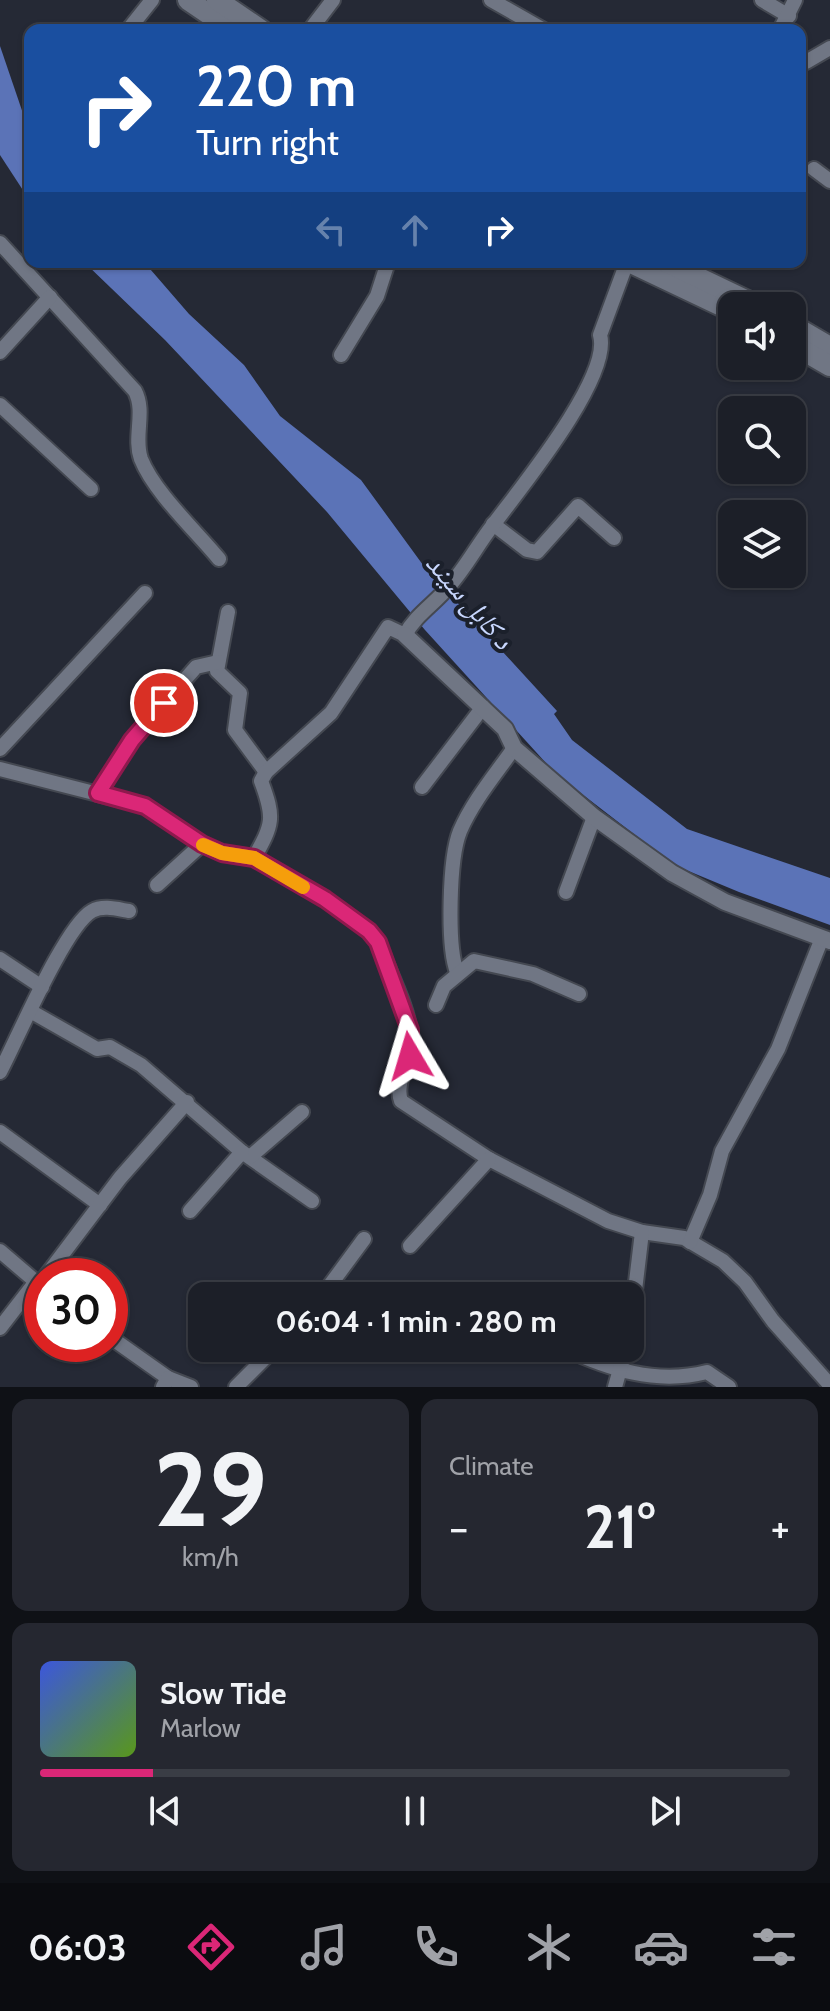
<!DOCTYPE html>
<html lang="en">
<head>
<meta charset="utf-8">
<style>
  :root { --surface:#1c1f28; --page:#252730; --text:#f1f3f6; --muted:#a0a2a8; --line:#3a3d45; --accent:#db2777 }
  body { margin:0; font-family:Cabin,"Noto Naskh Arabic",sans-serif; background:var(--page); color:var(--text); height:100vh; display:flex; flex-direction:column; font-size:30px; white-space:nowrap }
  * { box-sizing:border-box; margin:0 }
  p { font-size:26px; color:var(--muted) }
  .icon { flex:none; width:44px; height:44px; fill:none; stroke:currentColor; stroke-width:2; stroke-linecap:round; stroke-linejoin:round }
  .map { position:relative; height:1387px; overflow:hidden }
  .drawer { display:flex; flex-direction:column; gap:12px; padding:12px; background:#0f1116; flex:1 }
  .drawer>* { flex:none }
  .banner { position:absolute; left:24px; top:24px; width:782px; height:244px; border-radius:16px; box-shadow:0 2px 6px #0004,0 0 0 2px var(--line); background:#1a4fa0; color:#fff; overflow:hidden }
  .tools { position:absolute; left:718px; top:292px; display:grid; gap:16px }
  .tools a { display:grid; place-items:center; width:88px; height:88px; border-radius:16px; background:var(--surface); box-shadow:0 2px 6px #0004,0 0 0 2px var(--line); font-size:40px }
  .speed { position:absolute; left:24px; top:1258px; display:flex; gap:16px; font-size:40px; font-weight:700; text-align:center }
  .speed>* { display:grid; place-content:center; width:104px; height:104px; border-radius:50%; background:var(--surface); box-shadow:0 2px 6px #0004,0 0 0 2px var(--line); line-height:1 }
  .speed .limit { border:12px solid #d22; background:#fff; color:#111 }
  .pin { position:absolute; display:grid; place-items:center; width:68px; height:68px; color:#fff; margin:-34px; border:4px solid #fff; border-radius:50%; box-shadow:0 2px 8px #0007 }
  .me { position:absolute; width:88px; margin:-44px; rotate:353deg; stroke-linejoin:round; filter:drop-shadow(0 0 6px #0008) }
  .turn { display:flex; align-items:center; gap:28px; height:168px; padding:0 40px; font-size:36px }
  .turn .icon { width:104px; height:104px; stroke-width:2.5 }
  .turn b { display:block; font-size:56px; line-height:68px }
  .lanes { display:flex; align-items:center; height:76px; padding:0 40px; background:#0003; justify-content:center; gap:40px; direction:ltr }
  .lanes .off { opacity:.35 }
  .big { font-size:60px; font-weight:700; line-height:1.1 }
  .drawer .tile { flex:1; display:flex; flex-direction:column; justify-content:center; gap:12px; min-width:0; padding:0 28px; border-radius:16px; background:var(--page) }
  .drawer .dial { align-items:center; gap:0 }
  .dial b { font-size:104px; line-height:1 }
  .song { display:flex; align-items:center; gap:24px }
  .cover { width:96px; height:96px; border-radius:12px; background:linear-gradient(135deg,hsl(230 70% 55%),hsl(90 70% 35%)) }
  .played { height:8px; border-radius:4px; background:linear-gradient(90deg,var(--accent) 15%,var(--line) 15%) }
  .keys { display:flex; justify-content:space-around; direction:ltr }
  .heat { display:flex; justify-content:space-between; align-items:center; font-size:44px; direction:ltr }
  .drawer .tiles { flex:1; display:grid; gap:12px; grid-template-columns:1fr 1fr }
  .tile:last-child { grid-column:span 2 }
  .trip { position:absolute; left:188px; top:1282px; width:456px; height:80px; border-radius:16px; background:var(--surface); box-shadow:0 2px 6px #0004,0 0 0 2px var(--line); font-weight:700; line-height:80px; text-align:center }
  .menu { display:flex; height:128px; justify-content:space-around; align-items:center; background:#0b0c10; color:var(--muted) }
  .menu .icon { width:56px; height:56px }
  .menu .current { color:var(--accent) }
  .menu b { font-size:36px; color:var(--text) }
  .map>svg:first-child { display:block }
  .water { fill:#5b73b7 }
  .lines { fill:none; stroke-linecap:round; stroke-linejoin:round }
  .minor-casing { stroke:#444851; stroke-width:18 }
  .tertiary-casing { stroke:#444851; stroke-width:20 }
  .secondary-casing { stroke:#444851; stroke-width:24 }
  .minor { stroke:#707684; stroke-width:14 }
  .tertiary { stroke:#707684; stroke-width:16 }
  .secondary { stroke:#707684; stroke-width:20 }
  .route-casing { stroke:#8e194d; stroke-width:20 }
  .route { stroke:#db2777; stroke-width:14 }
  .slow { stroke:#f59e0b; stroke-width:14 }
  .labels { text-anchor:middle; stroke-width:8; stroke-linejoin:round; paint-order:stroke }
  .water-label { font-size:28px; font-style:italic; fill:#c8d7fe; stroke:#1b202b }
</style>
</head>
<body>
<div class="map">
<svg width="830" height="1387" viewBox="0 0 830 1387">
  <rect width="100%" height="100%" fill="#252935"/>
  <g class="water">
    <path d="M 0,46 L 30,134 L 30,201 L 0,155 Z"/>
    <path d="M 84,262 L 144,262 L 189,314 L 244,365 L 280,416 L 361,480 L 423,565 L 557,711 L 554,714 L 572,740 L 687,829 L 830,878 L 830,925 L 739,892 L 674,865 L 556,774 L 425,630 L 327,512 L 165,340 Z"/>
  </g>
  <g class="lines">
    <defs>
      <g id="minor">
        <path d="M 491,0 L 544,30"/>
        <path d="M 762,0 L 789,16"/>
        <path d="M 128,30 L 152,0"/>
        <path d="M 310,30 L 333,0"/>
        <path d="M 780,30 L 795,0"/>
        <path d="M 800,58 L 806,62 L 830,48"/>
        <path d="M 814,169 L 830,181"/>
        <path d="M 0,243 L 135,391 C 146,412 133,437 141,459 C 154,492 196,531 219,559"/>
        <path d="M 0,352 L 50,297"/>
        <path d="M 341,355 L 377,296 L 388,262"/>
        <path d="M 0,405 L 91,489"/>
        <path d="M 493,524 L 527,550 L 537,552 L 578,506 L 614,538"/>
        <path d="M 228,612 L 217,671 L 240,693 L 235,730 L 266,772"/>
        <path d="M 0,749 L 145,593"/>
        <path d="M 0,769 L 145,806 L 202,844 L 222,853 L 254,858 L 325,899 L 369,931 L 378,942 C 387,968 408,1007 410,1033 C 412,1055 394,1083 401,1101 L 489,1159 L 608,1221 L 642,1232 L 684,1238 L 723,1261 L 745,1282 L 773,1321 L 830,1385"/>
        <path d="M 422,787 L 483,707"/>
        <path d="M 98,793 L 132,740 L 196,667 L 218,662"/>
        <path d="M 254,858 C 273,824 275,818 261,781 L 266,772 L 331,713 L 388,627 L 405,635 C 416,614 436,603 450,585 C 466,567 478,544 493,525 C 519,490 612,377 600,335 L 627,262"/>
        <path d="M 157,885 L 202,844"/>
        <path d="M 566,892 L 594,817"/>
        <path d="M 0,959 L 42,987"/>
        <path d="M 457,972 C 447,946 449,858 460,831 C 473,801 495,775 514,748"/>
        <path d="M 436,1005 L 444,986 L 474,961 L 533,974 L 579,994"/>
        <path d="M 32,1012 L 97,1049 L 110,1047 L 141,1065 L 242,1152 L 312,1201"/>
        <path d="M 0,1072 C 17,1040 65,926 92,911 C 103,905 117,909 129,911"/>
        <path d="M 0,1132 L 100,1205"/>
        <path d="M 250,1157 L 302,1112"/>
        <path d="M 190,1211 L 242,1152"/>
        <path d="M 690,1242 L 710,1195 L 722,1151 L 778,1049 L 822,938"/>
        <path d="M 410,1246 L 489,1159"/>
        <path d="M 0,1251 L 42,1287"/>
        <path d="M 46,1276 L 120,1178 L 187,1102"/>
        <path d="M 322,1296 L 364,1239"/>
        <path d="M 0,1328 L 34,1284"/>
        <path d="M 630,1332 L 642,1232"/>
        <path d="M 110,1337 L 168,1378 L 163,1387"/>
        <path d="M 563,1348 C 610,1369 655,1385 707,1372 L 729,1387"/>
        <path d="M 168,1378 L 191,1387"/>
        <path d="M 236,1387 L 275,1348"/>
        <path d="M 615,1387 L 626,1348"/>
      </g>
      <path id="tertiary" d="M 405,635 L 505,729 L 514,748 L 594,817 L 672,873 L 725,902 L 830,941"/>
      <g id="secondary">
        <path d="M 188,0 L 232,30"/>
        <path d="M 217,0 L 261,30"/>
        <path d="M 629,262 L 732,311"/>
        <path d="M 666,262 L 758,306"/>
        <path d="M 792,325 L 830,347"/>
        <path d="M 792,344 L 830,366"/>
      </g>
    </defs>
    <use href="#minor" class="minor-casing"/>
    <use href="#tertiary" class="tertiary-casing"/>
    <use href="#secondary" class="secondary-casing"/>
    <use href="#minor" class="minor"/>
    <use href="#tertiary" class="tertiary"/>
    <use href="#secondary" class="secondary"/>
  </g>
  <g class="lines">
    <defs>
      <path id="route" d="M 164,703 L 132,740 L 98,793 L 145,806 L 202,844 L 222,853 L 254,858 L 325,899 L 369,931 L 378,942 L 410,1030 L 410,1056"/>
    </defs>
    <use href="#route" class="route-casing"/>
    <use href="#route" class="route"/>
    <path class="slow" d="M 203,845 L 222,853 L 254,858 L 303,887"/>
  </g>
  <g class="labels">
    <g class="water-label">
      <text transform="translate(470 601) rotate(49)" y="10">د کابل سيند</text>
    </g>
  </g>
</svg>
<div class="tools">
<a><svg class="icon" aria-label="sound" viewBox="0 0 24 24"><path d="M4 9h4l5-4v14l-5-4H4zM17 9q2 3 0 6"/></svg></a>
<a><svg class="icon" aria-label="search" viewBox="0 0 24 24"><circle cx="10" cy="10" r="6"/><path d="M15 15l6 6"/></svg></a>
<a><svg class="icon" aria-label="layers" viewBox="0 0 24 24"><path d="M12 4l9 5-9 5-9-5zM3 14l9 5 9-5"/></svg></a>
</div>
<div class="speed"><div class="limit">30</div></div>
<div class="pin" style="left:164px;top:703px;background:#d93025"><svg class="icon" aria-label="arrive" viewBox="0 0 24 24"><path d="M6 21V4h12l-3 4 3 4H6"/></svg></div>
<svg class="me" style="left:410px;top:1056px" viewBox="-20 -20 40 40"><path d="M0-17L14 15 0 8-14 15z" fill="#db2777" stroke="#fff" stroke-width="4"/></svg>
<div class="trip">06:04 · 1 min · 280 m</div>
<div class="banner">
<div class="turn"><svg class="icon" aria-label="right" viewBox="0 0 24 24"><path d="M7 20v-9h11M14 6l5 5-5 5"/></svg><div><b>220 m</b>Turn right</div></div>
<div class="lanes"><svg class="icon off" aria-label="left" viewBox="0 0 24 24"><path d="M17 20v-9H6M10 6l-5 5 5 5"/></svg><svg class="icon off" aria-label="ahead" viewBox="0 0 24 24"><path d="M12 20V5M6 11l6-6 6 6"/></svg><svg class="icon" aria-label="right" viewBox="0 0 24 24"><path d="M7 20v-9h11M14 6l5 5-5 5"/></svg></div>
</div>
</div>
<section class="drawer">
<div class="tiles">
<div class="tile dial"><b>29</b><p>km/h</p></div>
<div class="tile"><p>Climate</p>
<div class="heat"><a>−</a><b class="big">21°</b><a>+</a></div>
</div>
<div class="tile">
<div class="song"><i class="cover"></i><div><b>Slow Tide</b><p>Marlow</p></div></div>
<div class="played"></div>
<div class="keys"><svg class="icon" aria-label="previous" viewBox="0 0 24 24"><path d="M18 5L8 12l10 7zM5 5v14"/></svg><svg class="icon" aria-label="pause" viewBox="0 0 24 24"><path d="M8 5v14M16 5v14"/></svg><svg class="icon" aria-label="next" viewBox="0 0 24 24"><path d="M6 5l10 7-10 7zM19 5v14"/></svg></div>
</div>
</div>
</section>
<nav class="menu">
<b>06:03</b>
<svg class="icon current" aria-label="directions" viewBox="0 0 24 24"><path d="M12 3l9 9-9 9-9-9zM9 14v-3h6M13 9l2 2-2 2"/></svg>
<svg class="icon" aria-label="music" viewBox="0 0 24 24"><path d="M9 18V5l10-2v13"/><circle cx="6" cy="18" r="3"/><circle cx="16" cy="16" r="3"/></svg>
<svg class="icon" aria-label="phone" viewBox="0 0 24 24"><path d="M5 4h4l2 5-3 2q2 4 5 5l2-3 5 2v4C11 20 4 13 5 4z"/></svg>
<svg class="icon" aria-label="climate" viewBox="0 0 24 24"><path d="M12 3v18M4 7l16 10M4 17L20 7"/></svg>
<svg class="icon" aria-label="car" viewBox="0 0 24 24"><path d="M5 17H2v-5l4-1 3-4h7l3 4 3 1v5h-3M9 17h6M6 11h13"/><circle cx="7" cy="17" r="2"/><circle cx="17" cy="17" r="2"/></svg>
<svg class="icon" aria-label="filters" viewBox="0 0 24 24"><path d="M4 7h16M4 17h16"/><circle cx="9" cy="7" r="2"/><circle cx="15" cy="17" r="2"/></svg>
</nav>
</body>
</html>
